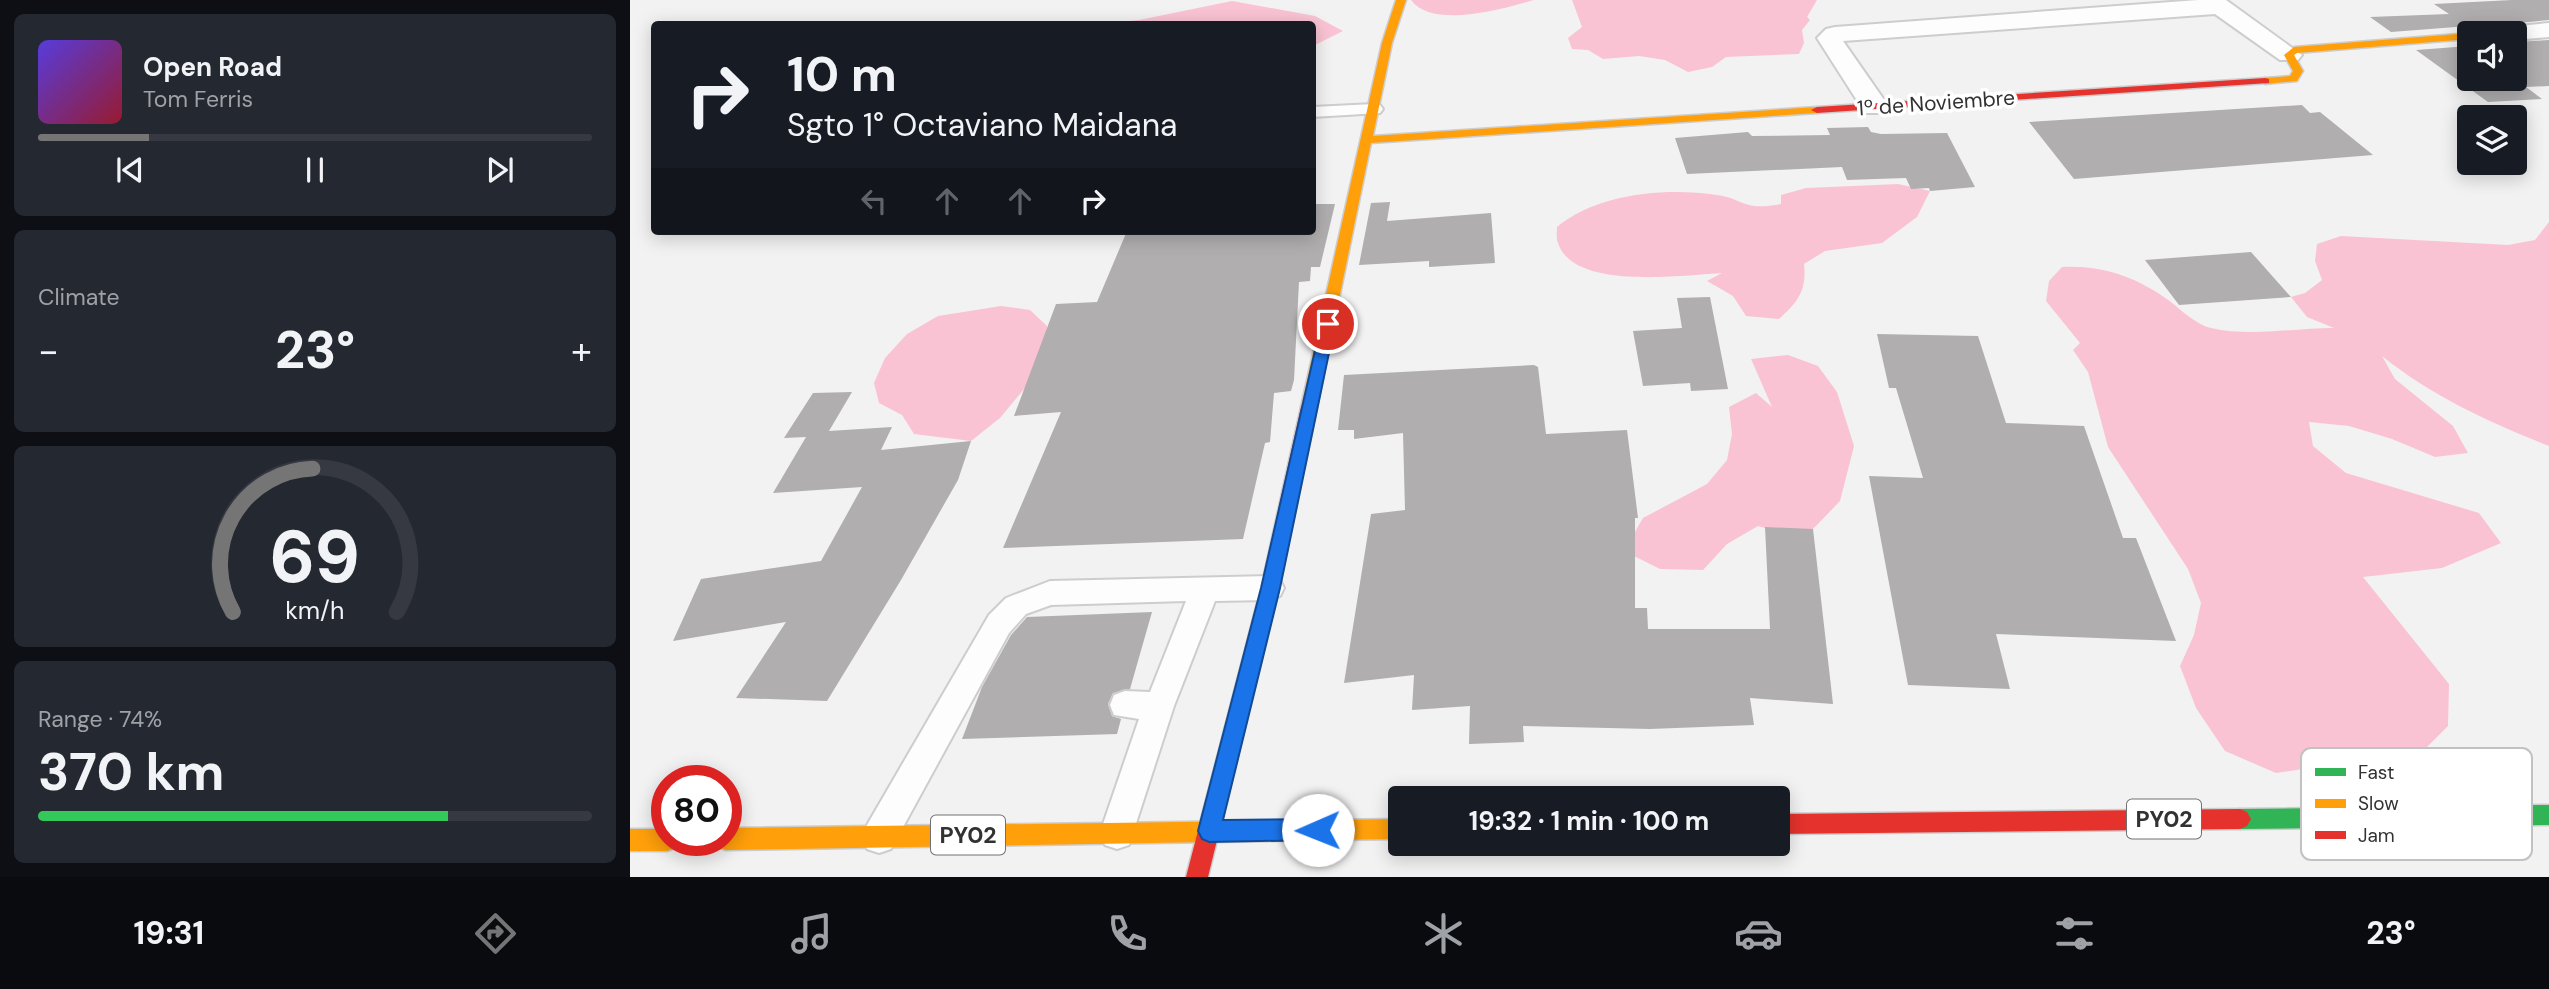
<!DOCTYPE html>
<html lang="en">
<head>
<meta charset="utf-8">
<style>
  :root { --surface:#171b24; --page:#242831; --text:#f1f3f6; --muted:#9ea1a6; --line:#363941; --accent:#767576 }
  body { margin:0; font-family:"DM Sans",sans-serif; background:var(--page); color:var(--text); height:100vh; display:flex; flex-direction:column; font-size:26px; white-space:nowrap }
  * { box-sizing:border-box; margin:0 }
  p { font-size:23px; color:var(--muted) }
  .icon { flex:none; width:38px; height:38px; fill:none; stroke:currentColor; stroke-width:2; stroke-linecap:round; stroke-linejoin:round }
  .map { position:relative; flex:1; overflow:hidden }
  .details { display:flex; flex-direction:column; gap:14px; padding:14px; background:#0d0f14; width:630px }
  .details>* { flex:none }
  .banner { position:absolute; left:21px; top:21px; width:665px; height:214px; border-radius:7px; box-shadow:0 4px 18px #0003; background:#171b24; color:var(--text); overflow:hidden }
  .controls { position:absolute; left:1827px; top:21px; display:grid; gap:14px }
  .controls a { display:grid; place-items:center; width:70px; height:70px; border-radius:7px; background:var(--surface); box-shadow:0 4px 18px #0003; font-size:35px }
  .speed { position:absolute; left:21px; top:765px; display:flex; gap:14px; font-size:35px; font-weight:700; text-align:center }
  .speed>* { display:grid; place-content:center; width:91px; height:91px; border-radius:50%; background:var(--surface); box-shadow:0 4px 18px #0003; line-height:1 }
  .speed .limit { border:10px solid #d22; background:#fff; color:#111 }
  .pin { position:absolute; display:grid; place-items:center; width:60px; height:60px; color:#fff; margin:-30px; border:4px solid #fff; border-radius:50%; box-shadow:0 2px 7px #0007 }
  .me { position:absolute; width:77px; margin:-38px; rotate:269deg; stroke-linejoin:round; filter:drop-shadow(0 0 5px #0008) }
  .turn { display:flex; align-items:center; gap:24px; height:147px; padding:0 21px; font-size:32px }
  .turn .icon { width:91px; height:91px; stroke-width:2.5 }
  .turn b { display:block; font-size:49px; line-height:60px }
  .lanes { display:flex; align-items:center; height:66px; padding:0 21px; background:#0003; justify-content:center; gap:35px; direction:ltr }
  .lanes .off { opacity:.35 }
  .big { font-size:52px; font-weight:700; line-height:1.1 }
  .details .card { flex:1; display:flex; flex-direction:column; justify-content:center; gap:10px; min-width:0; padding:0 24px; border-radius:10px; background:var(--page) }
  .details .dial { align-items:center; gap:0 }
  .dial svg { height:182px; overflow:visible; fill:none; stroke:var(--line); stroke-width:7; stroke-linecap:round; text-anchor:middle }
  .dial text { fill:var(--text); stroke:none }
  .song { display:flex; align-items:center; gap:21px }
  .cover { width:84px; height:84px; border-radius:10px; background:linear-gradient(135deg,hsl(250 70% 55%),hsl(350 70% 35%)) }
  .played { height:7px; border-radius:4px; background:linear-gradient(90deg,var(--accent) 20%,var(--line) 20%) }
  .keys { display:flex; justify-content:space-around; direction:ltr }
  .heat { display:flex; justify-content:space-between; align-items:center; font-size:38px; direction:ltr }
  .charge { height:10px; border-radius:5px; background:linear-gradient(90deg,#34c759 74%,var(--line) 0) }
  .trip { position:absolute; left:758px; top:786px; width:402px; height:70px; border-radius:7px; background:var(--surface); box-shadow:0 4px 18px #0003; font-weight:700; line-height:70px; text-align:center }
  .menu { display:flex; height:112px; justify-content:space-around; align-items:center; background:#090b0e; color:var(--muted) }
  .menu .icon { width:49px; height:49px }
  .menu .current { color:var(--accent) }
  .menu b { font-size:32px; color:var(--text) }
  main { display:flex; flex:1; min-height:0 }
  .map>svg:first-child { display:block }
  .forest { fill:#f9c3d3 }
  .building { fill:#b0aeaf }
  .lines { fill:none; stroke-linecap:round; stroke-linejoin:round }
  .lane-casing { stroke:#cecdce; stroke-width:4 }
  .street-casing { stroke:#cecdce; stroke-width:4 }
  .fast-casing { stroke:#cecdce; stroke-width:3 }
  .slow-casing { stroke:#cecdce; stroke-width:3 }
  .jam-casing { stroke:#cecdce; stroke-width:3 }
  .lane { fill:#fdfdfd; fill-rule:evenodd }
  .street { fill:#fdfdfd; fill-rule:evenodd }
  .fast { fill:#30b455; fill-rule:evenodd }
  .slow { fill:#ff9f0a; fill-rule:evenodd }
  .jam { fill:#e5322d; fill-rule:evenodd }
  .route { fill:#1a73e8; stroke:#114b97; stroke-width:2 }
  .labels { text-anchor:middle; stroke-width:7; stroke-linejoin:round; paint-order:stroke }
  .far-street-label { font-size:21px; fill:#333233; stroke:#fff }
  .shield { fill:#fff; stroke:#707070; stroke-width:2 }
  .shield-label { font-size:23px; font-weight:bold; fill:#333233 }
  .key { fill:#fff; stroke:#c2c2c2; stroke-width:2 }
  .key-label { font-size:19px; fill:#333233 }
</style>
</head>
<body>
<main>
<section class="details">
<div class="card">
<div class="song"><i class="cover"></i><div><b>Open Road</b><p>Tom Ferris</p></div></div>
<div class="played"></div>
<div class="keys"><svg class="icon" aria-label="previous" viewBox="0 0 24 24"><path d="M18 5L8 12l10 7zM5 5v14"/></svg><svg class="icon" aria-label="pause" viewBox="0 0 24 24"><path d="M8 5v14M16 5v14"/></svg><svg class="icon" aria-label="next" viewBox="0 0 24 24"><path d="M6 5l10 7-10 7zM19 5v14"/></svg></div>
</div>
<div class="card"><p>Climate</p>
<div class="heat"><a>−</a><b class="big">23°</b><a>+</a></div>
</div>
<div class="card dial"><svg viewBox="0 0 100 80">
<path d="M14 69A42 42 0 1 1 86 69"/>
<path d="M14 69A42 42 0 0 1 49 6" stroke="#767576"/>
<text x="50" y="56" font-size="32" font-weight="700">69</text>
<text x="50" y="72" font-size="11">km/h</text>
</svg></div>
<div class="card"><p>Range · 74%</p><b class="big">370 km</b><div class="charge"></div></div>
</section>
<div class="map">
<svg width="1919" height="877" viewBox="0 0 1919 877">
  <rect width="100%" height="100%" fill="#f3f2f3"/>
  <g class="forest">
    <path d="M 781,0 L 904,0 C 875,8 803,30 781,0 Z"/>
    <path d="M 942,0 L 1187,0 L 1177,17 L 1180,20 L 1172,30 L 1174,43 L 1169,54 L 1096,57 L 1082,67 L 1058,72 L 1035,60 L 1009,56 L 973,59 L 958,50 L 942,49 L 938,38 L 952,27 Z"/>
    <path d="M 602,1 L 685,16 L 713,31 L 683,46 L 682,24 L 468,24 L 509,20 Z"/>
    <path d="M 1268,184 L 1300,191 L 1287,217 L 1252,243 L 1195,251 L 1174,264 C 1177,290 1168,302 1149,319 L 1116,316 L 1103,296 L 1077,281 L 1092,273 C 1055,275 943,291 928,243 C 926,238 927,231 927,227 C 970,192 1040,187 1093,196 C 1104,198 1114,205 1124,206 C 1133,207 1143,205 1151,204 L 1151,195 L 1176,188 Z"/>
    <path d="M 1919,222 L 1919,446 C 1859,422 1803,397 1752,356 L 1765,379 L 1823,426 L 1838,453 L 1805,457 L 1762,439 L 1719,426 L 1679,422 L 1683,446 L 1716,473 L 1849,513 L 1871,543 L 1812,568 L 1733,577 L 1819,684 L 1818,726 L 1792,752 L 1646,773 L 1595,751 L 1566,708 L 1550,666 L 1564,635 L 1571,603 L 1558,569 L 1478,447 L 1458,372 L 1443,350 L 1450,343 L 1416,301 L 1419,281 L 1432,267 C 1473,265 1507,277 1541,302 C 1552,311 1567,325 1581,328 C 1620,337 1664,328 1704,328 L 1677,317 L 1661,297 L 1675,293 L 1692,280 L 1685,261 L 1687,244 L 1711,236 L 1878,245 L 1905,240 Z"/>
    <path d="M 371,306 L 400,310 L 417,326 L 414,365 L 370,418 L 341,441 L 284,434 L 272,415 L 249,403 L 244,383 L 255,358 L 277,334 L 308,316 Z"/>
    <path d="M 1158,355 L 1188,366 L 1207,392 L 1224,446 L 1210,501 L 1183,529 L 1142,530 L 1128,526 L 1097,544 L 1073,570 L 1030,569 L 994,551 L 1013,518 L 1077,484 L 1097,460 L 1102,434 L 1099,407 L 1126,393 L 1142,407 L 1121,359 Z"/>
  </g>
  <g class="building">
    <path d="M 1882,0 L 1919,0 L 1919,20 L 1867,25 L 1861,33 L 1852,33 L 1839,26 L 1761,32 L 1740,17 L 1819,14 L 1804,4 Z"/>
    <path d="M 1919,40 L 1919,86 L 1896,87 L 1912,99 L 1858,102 L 1786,50 L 1839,46 L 1839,79 L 1885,79 L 1885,42 Z"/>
    <path d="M 1672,105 L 1680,113 L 1690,112 L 1743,155 L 1444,179 L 1399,122 Z"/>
    <path d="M 1238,127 L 1241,132 L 1251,134 L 1317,133 L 1345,187 L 1300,191 L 1299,188 L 1281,189 L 1276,178 L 1217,180 L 1212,167 L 1057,174 L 1045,138 L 1118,132 L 1122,136 L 1200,135 L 1197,128 Z"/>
    <path d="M 760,202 L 757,221 L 861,213 L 865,263 L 799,267 L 799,261 L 729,265 L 741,203 Z"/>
    <path d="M 682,204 L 705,204 L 690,267 L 681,267 L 680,281 L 669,282 L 664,380 L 661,391 L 644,393 L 640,442 L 635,443 L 613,539 L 373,548 L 431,412 L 384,416 L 426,304 L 467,302 L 497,231 L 682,231 Z"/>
    <path d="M 1621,252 L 1661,297 L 1549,305 L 1515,260 Z"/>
    <path d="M 1080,297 L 1098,389 L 1061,391 L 1060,383 L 1013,386 L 1003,331 L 1052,328 L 1047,298 Z"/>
    <path d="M 1247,334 L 1348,336 L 1376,423 L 1454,426 L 1493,538 L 1506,538 L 1546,641 L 1366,634 L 1380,689 L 1278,685 L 1239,476 L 1293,478 L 1266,388 L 1259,388 Z"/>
    <path d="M 904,365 L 908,367 L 916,434 L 997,430 L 1008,518 L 1005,518 L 1005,608 L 1017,608 L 1018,629 L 1140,629 L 1135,527 L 1183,529 L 1203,704 L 1120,698 L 1124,725 L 1020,729 L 893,726 L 894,742 L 839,744 L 840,706 L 782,710 L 784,675 L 714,683 L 741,514 L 775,510 L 773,433 L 724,439 L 724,430 L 708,430 L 714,375 Z"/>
    <path d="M 222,392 L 199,431 L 262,427 L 251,450 L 341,441 L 328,480 L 271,580 L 197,701 L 106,698 L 156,622 L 43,641 L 71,579 L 191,561 L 232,487 L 143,493 L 176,437 L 154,438 L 183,393 Z"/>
    <path d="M 522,612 L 500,689 L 483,693 L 478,704 L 482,716 L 491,719 L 487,734 L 332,739 L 352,687 L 381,635 L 397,617 Z"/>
  </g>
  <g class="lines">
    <defs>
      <g id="lane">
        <path d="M 744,104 L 750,105 L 753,109 L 750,113 L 682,117 L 682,107 Z"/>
        <path d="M 640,576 L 650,580 L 654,588 L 650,596 L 640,600 L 585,601 L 544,706 L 499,845 L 487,849 L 475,845 L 470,833 L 509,719 L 484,715 L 480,705 L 484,695 L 495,691 L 520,692 L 556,601 L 421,605 L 396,614 L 379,633 L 261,849 L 249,853 L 237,849 L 232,837 L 237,825 L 359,615 L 376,598 L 420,581 Z"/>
      </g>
      <g id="street">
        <path d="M 1568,0 L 1596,0 L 1672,55 L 1668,60 L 1650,60 L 1585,14 L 1213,41 L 1259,107 L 1255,113 L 1235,113 L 1187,38 L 1196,29 L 1205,27 Z"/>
        <path d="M 1919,23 L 1919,37 L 1885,40 L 1885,33 L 1864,33 L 1867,28 Z"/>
      </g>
      <path id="fast" d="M 1919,805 L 1919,825 L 1610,829 L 1603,826 L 1599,819 L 1603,812 L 1610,809 Z"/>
      <g id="slow">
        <path d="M 766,0 L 776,0 L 762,43 L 743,136 L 1187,107 L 1193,110 L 1187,113 L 741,143 L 687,407 L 679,412 L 671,407 L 752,43 Z"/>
        <path d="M 1840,33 L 1839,39 L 1667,53 L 1664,55 L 1673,71 L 1667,81 L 1635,84 L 1630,81 L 1635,78 L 1660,76 L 1663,71 L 1654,55 L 1664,47 Z"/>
        <path d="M 770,819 L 770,839 L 96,850 L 88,847 L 86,840 L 96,840 L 96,828 Z"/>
        <path d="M 0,829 L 37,829 L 37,840 L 48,840 L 45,848 L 37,851 L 0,851 Z"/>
      </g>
      <g id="jam">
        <path d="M 1635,78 L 1639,79 L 1639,83 L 1187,113 L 1181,110 L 1187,107 Z"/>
        <path d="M 679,402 L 687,407 L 649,588 L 578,877 L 556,877 L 631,588 L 671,407 Z"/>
        <path d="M 1610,809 L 1617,812 L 1621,819 L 1617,826 L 1610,829 L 1148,834 L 1148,814 Z"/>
      </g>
    </defs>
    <use href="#lane" class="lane-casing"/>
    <use href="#street" class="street-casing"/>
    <use href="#fast" class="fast-casing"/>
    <use href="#slow" class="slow-casing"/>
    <use href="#jam" class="jam-casing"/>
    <use href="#lane" class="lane"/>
    <use href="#street" class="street"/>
    <use href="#fast" class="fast"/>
    <use href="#slow" class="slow"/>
    <use href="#jam" class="jam"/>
  </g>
  <path class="route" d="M 698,320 L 705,324 L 650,588 L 593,820 L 688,819 L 696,822 L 699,830 L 696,837 L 688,840 L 579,842 L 572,839 L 568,831 L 631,588 L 691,324 Z"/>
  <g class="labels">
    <g class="far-street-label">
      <text transform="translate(1306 103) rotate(-4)" y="7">1º de Noviembre</text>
    </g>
    <g class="shield">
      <rect x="1497" y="799.5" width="74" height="39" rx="5"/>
      <rect x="301" y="815.5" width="74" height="39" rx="5"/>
    </g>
    <g class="shield-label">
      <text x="1534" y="827">PY02</text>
      <text x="338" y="843">PY02</text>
    </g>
  </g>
  <rect x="1671" y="748" width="231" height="112" rx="10" class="key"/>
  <rect x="1685" y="768" width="31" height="8" fill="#30b455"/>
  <rect x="1685" y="799" width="31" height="9" fill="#ff9f0a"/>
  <rect x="1685" y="831" width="31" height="8" fill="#e5322d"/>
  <g class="key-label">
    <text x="1728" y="779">Fast</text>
    <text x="1728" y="810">Slow</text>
    <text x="1728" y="842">Jam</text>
  </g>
</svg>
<div class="controls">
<a><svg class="icon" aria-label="sound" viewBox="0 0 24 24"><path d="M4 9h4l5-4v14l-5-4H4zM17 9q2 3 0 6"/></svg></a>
<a><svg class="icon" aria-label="layers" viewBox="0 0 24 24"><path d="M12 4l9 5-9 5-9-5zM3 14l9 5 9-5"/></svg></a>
</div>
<div class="speed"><div class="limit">80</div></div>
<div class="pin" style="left:698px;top:324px;background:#d93025"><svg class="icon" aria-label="arrive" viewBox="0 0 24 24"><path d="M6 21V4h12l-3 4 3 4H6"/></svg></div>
<svg class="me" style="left:688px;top:830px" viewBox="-20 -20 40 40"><circle r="19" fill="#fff"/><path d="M0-13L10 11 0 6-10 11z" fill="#1a73e8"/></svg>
<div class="trip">19:32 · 1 min · 100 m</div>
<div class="banner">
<div class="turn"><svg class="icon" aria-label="right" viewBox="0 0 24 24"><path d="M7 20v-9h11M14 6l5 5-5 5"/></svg><div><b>10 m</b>Sgto 1° Octaviano Maidana</div></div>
<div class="lanes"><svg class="icon off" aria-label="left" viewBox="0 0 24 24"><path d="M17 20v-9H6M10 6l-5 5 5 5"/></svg><svg class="icon off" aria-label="ahead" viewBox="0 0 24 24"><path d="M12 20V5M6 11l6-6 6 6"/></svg><svg class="icon off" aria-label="ahead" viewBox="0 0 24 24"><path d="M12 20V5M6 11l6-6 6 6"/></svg><svg class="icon" aria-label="right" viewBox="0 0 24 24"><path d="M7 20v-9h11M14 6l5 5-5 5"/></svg></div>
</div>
</div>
</main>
<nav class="menu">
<b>19:31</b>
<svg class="icon current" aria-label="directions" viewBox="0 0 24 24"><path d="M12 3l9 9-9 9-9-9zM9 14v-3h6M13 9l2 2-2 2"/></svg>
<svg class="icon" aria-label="music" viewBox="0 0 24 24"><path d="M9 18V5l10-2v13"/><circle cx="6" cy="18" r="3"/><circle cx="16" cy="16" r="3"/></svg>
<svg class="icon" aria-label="phone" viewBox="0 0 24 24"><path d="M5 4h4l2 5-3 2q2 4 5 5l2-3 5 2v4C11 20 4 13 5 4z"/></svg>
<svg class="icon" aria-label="climate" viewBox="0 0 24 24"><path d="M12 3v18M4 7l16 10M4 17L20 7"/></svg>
<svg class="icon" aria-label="car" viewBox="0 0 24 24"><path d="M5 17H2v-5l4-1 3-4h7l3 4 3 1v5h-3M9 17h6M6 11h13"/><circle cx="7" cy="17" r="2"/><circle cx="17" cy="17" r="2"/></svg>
<svg class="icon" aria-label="filters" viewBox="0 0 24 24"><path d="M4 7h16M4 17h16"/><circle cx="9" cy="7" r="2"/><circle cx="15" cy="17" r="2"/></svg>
<b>23°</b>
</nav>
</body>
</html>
